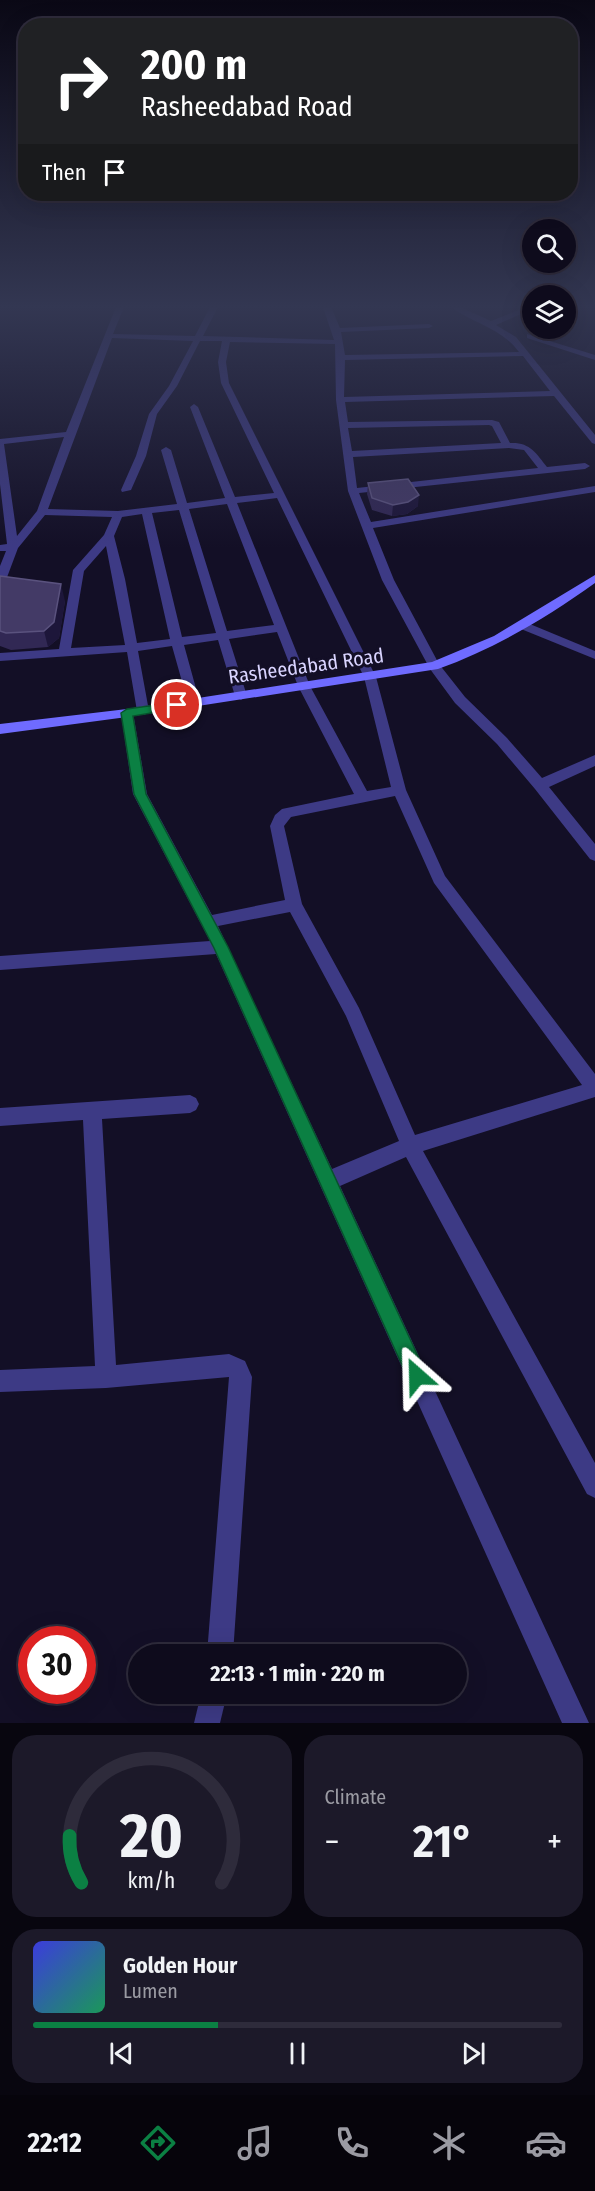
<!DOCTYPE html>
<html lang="en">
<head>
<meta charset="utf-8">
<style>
  :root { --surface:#0e0b1c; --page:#1c1929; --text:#f1f3f6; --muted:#9b9ba3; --line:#2e2b3b; --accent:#0b8043 }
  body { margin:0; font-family:"Fira Sans Condensed",sans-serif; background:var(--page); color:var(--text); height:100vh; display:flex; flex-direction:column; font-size:22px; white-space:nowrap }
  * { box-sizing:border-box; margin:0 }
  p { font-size:20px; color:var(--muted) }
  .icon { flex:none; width:33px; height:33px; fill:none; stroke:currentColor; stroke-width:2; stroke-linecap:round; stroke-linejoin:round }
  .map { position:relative; height:1723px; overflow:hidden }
  .drawer { display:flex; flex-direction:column; gap:12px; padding:12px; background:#08060f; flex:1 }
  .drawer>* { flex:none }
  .banner { position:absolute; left:18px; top:18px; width:560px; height:183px; border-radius:24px; box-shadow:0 6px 24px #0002,0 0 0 2px var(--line); background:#202124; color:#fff; overflow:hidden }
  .tools { position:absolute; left:522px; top:219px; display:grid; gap:12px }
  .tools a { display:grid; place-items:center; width:54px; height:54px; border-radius:50%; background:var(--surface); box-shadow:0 6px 24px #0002,0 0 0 2px var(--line); font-size:30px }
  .speed { position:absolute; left:18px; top:1626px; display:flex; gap:12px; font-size:30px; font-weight:700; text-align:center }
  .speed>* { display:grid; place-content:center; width:78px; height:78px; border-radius:50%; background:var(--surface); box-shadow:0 6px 24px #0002,0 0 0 2px var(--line); line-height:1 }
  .speed .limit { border:9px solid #d22; background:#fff; color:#111 }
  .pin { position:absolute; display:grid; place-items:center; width:51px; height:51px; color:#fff; margin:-26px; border:3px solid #fff; border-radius:50%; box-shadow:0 2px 6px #0007 }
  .me { position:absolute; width:66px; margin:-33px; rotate:335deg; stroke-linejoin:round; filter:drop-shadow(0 0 4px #0008) }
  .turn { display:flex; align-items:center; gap:21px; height:126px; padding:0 24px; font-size:27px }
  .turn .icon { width:78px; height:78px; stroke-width:2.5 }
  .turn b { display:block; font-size:42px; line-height:51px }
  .then { display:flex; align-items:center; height:57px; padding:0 24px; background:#0003; gap:12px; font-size:22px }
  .big { font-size:45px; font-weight:700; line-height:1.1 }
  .drawer .tile { flex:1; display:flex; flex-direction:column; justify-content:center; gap:9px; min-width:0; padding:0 21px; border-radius:24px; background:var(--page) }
  .drawer .dial { align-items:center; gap:0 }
  .dial svg { height:156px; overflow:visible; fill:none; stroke:var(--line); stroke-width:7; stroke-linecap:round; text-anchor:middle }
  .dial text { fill:var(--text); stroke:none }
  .song { display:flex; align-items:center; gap:18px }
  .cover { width:72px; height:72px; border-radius:9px; background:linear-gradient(135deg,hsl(240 70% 55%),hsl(150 70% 35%)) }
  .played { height:6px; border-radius:3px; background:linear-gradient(90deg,var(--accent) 35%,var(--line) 35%) }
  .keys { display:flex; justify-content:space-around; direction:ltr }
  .heat { display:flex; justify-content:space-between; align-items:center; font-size:33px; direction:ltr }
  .drawer .tiles { flex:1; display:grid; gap:12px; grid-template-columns:1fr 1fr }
  .tile:last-child { grid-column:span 2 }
  .trip { position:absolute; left:128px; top:1644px; width:339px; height:60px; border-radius:30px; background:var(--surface); box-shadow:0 6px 24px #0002,0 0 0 2px var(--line); font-weight:700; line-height:60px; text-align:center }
  .tabs { display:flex; height:96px; justify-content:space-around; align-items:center; background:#06040b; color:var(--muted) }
  .tabs .icon { width:42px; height:42px }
  .tabs .selected { color:var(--accent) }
  .tabs b { font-size:27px; color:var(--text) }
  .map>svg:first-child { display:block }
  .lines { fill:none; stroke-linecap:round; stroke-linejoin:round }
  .minor { fill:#3d3a85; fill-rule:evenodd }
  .secondary { fill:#6f6bff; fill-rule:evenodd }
  .wall { fill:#312854 }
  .shaded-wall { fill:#1d163a }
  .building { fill:#433a66; stroke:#5a527e; stroke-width:1.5 }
  .route { fill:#0b8043; stroke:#07532c; stroke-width:1.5 }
  .labels { text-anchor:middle; stroke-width:6; stroke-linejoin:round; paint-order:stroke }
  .street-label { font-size:20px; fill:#d9d4ff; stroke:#130f26 }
</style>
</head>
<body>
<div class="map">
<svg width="595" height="1723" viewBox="0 0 595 1723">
  <rect width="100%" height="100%" fill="#130f26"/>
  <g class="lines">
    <g class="minor">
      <path d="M 116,307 L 124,307 L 113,334 L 195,336 L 210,307 L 218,307 L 203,336 L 334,340 L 323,307 L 331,307 L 340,328 L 429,324 L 433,326 L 429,328 L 341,332 L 345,355 L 519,352 C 500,327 474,324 451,307 L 460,307 L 491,321 L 526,307 L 532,307 L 532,309 L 496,325 L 516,337 L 595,435 L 595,444 L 592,443 L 554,396 L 345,402 L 348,422 L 492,420 L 499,422 L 510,443 C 530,442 536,453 547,467 L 585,463 L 590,466 L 585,469 L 359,493 L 371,522 L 595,486 L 595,492 L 373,528 L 394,580 L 439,664 L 465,697 L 507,738 L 542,778 L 595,755 L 595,766 L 549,787 L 595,844 L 595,861 L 590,859 L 535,789 L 497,744 L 455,703 L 430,669 L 382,580 L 348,491 L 336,400 L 335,344 L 230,342 L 226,362 L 229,383 L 376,677 L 406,790 L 445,876 L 595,1074 L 595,1097 L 423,1151 L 595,1463 L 595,1498 L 587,1494 L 406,1157 L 340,1186 L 589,1723 L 562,1723 L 216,954 L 0,970 L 0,956 L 210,941 L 133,794 L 121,713 L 122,710 L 132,710 L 133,713 L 147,794 L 212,915 L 285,900 L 270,826 L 275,815 L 282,809 L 354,794 L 298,686 L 277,632 L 229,639 L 247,696 L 241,700 L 235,696 L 218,640 L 184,645 L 200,703 L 194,707 L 188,703 L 172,646 L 138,651 L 149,711 L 143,715 L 137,711 L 127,652 L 0,661 L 0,653 L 59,649 L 73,570 L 104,535 L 112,517 L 45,515 L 18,548 L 6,580 L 0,583 L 0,566 L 6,551 L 0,551 L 0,545 L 7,544 L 0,484 L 0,439 L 66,432 ZM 112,338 L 193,341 L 169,386 L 149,414 L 136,456 L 121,490 L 122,492 L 131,490 L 146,456 L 157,414 L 177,386 L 200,341 L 222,341 L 218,362 L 221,383 L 274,493 L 235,497 L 198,407 L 194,404 L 190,407 L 225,498 L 187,503 L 171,450 L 166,447 L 161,450 L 177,504 L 118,511 L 48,509 ZM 523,356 L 550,391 L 344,397 L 345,360 ZM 489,425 L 492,426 L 501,443 L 352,451 L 348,428 ZM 64,437 L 37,511 L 17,536 L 4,444 ZM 509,448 L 524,450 L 538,468 L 357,488 L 353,457 ZM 277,498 L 364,677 L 391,787 L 367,791 L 310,686 L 237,503 ZM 227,504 L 274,625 L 227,631 L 189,509 ZM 179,510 L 216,633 L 182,637 L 152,513 ZM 142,514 L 170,639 L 137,643 L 125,579 L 114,536 L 122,517 ZM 106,546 L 125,645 L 71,648 L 84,571 ZM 395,796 L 434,883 L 582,1085 L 415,1135 L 359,1008 L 302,904 L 284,826 L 291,817 ZM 290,912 L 346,1016 L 399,1141 L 332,1169 L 218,926 Z"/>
      <path d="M 566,313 L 578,319 L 574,321 L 566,318 Z"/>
      <path d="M 527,334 L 595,355 L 595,360 L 527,338 Z"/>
      <path d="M 525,622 L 595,651 L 595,659 L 521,629 L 519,626 Z"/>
      <path d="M 190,1095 L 196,1098 L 199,1104 L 196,1110 L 190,1113 L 102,1119 L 116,1365 L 229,1354 L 245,1361 L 252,1377 L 233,1654 L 207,1654 L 229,1377 L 106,1388 L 0,1392 L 0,1370 L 95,1366 L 83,1120 L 0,1126 L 0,1108 Z"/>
      <path d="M 201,1694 L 227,1694 L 220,1723 L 194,1723 Z"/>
    </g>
    <path class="secondary" d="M 595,575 L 595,583 C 546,618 496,648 438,669 L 127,717 L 0,734 L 0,724 L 127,709 L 432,662 L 494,636 Z"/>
  </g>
  <g class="wall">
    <path d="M 368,483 L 418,506 L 407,514 L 392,516 L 372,510 L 367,494 Z"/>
    <path d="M 0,576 L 65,601 L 59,638 L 48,647 L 11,650 L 0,646 Z"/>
  </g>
  <g class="shaded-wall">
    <path d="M 419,495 L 418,506 L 407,514 L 392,516 L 393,505 Z"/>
    <path d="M 61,584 L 65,601 L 59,638 L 48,647 L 44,631 Z"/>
  </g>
  <g class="building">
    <path d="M 408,479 L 419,495 L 408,502 L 393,505 L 372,498 L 368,483 Z"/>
    <path d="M 0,576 L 61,584 L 54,622 L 44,631 L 6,633 L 0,631 Z"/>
  </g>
  <linearGradient id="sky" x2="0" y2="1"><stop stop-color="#0a0815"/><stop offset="0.56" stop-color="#333752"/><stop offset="1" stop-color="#333752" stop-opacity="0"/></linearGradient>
  <rect width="595" height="548" fill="url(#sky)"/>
  <path class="route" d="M 177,702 L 183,705 L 181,708 L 133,716 L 146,794 L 228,947 L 424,1369 L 427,1376 L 424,1383 L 417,1386 L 410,1383 L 214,948 L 134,794 L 121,713 L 127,709 Z"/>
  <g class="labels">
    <g class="street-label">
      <text transform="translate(306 666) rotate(-8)" y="7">Rasheedabad Road</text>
    </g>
  </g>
</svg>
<div class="tools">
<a><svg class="icon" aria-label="search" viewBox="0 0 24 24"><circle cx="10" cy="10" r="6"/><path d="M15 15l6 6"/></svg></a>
<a><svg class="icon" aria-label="layers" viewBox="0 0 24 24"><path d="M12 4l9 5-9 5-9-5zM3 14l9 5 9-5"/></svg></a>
</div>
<div class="speed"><div class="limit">30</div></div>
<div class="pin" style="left:177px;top:705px;background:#d93025"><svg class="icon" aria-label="arrive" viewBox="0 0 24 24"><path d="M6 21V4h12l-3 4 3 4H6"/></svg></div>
<svg class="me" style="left:417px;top:1376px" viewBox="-20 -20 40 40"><path d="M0-17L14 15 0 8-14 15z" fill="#0b8043" stroke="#fff" stroke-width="4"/></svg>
<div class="trip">22:13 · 1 min · 220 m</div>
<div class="banner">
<div class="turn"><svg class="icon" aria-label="right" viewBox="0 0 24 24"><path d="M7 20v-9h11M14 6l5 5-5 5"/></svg><div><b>200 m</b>Rasheedabad Road</div></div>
<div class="then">Then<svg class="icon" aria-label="arrive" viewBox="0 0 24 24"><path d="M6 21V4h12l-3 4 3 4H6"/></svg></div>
</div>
</div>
<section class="drawer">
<div class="tiles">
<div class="tile dial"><svg viewBox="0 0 100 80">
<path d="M14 69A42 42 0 1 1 86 69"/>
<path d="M14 69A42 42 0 0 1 8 45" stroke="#0b8043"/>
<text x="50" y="56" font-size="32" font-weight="700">20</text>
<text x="50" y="72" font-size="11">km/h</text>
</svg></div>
<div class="tile"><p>Climate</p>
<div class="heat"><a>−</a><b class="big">21°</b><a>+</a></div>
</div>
<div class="tile">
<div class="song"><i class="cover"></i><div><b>Golden Hour</b><p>Lumen</p></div></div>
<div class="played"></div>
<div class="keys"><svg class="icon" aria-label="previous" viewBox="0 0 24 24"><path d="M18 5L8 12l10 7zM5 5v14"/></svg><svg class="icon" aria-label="pause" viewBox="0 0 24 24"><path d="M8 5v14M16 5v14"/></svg><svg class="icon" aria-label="next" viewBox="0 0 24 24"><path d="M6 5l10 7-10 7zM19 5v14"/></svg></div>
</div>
</div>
</section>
<nav class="tabs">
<b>22:12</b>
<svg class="icon selected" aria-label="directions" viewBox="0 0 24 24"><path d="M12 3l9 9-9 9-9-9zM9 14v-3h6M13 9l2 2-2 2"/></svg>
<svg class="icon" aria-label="music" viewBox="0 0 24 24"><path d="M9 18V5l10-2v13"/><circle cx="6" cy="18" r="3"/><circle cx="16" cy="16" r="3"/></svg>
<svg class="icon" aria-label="phone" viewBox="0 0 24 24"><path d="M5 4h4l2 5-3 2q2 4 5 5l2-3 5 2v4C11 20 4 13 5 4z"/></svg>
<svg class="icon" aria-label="climate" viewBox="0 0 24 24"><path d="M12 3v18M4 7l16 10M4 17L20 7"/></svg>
<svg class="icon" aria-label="car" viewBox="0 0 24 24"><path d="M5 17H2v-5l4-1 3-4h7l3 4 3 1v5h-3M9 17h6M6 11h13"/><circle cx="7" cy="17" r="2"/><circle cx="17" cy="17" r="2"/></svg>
</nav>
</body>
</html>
